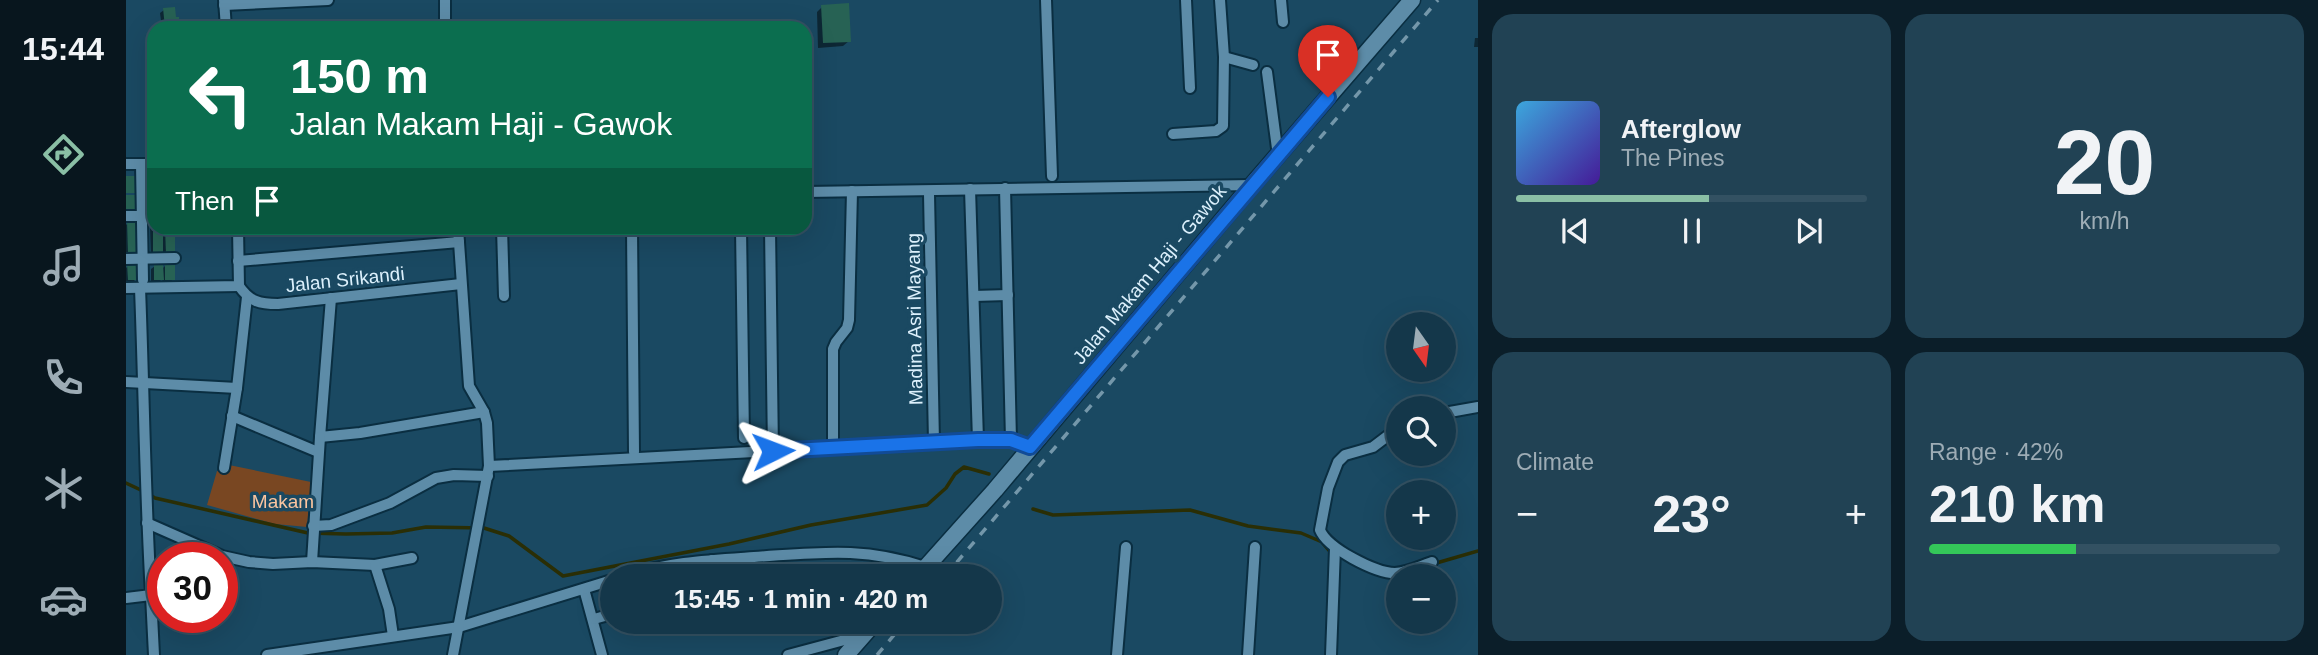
<!DOCTYPE html>
<html lang="en">
<head>
<meta charset="utf-8">
<style>
  :root { --surface:#14374a; --page:#214254; --text:#f1f3f6; --muted:#9dacb5; --line:#335162; --accent:#8abfa5 }
  body { margin:0; font-family:Helvetica,sans-serif; background:var(--page); color:var(--text); height:100vh; display:flex; flex-direction:column; font-size:26px; white-space:nowrap }
  * { box-sizing:border-box; margin:0 }
  p { font-size:23px; color:var(--muted) }
  .icon { flex:none; width:38px; height:38px; fill:none; stroke:currentColor; stroke-width:2; stroke-linecap:round; stroke-linejoin:round }
  .map { position:relative; flex:1; overflow:hidden }
  .details { display:flex; flex-direction:column; gap:14px; padding:14px; background:#0b1e29; width:840px }
  .details>* { flex:none }
  .hud { position:absolute; left:21px; top:21px; width:665px; height:214px; border-radius:21px; box-shadow:0 7px 28px #0002,0 0 0 2px var(--line); background:#0b6e4f; color:#fff; overflow:hidden }
  .needle { width:46px; rotate:166deg }
  .fabs { position:absolute; left:1260px; top:312px; display:grid; gap:14px }
  .fabs a { display:grid; place-items:center; width:70px; height:70px; border-radius:50%; background:var(--surface); box-shadow:0 7px 28px #0002,0 0 0 2px var(--line); font-size:35px }
  .speed { position:absolute; left:21px; top:542px; display:flex; gap:14px; font-size:35px; font-weight:700; text-align:center }
  .speed>* { display:grid; place-content:center; width:91px; height:91px; border-radius:50%; background:var(--surface); box-shadow:0 7px 28px #0002,0 0 0 2px var(--line); line-height:1 }
  .speed .limit { border:10px solid #d22; background:#fff; color:#111 }
  .pin { position:absolute; display:grid; place-items:center; width:60px; height:60px; color:#fff; margin:-72px -30px; border-radius:50% 50% 50% 0; rotate:-45deg; box-shadow:0 0 7px #0007 }
  .pin .icon { rotate:45deg }
  .me { position:absolute; width:77px; margin:-38px; rotate:87deg; stroke-linejoin:round; filter:drop-shadow(0 0 5px #0008) }
  .turn { display:flex; align-items:center; gap:24px; height:147px; padding:0 28px; font-size:32px }
  .turn .icon { width:91px; height:91px; stroke-width:2.5 }
  .turn b { display:block; font-size:49px; line-height:60px }
  .then { display:flex; align-items:center; height:66px; padding:0 28px; background:#0003; gap:14px; font-size:26px }
  .big { font-size:52px; font-weight:700; line-height:1.1 }
  .details .tile { flex:1; display:flex; flex-direction:column; justify-content:center; gap:10px; min-width:0; padding:0 24px; border-radius:21px; background:var(--page) }
  .details .dial { align-items:center; gap:0 }
  .dial b { font-size:91px; line-height:1 }
  .song { display:flex; align-items:center; gap:21px }
  .cover { width:84px; height:84px; border-radius:10px; background:linear-gradient(135deg,hsl(200 70% 55%),hsl(260 70% 35%)) }
  .played { height:7px; border-radius:4px; background:linear-gradient(90deg,var(--accent) 55%,var(--line) 55%) }
  .keys { display:flex; justify-content:space-around; direction:ltr }
  .heat { display:flex; justify-content:space-between; align-items:center; font-size:38px; direction:ltr }
  .charge { height:10px; border-radius:5px; background:linear-gradient(90deg,#34c759 42%,var(--line) 0) }
  .details .tiles { flex:1; display:grid; gap:14px; grid-template-columns:repeat(2,1fr) }
  .trip { position:absolute; left:474px; top:564px; width:402px; height:70px; border-radius:35px; background:var(--surface); box-shadow:0 7px 28px #0002,0 0 0 2px var(--line); font-weight:700; line-height:70px; text-align:center }
  main { display:flex; flex:1; min-height:0 }
  .dock { display:flex; flex-direction:column; width:126px; justify-content:space-around; align-items:center; background:#08161e; color:var(--muted) }
  .dock .icon { width:49px; height:49px }
  .dock .selected { color:var(--accent) }
  .dock b { font-size:32px; color:var(--text) }
  .map>svg:first-child { display:block }
  .green { fill:#794722 }
  .shadow { fill:#0007 }
  .lines { fill:none; stroke-linecap:round; stroke-linejoin:round }
  .stream { stroke:#2a2e05; stroke-width:3.5 }
  .building { fill:#276254 }
  .street-casing { stroke:#0a2e41; stroke-width:14 }
  .secondary-casing { stroke:#0a2e41; stroke-width:19 }
  .street { stroke:#5d8ca8; stroke-width:10 }
  .secondary { stroke:#5d8ca8; stroke-width:16 }
  .rail { stroke:#7497aa; stroke-width:3.5; stroke-dasharray:9 9; stroke-linecap:butt }
  .route-casing { stroke:#114b97; stroke-width:18 }
  .route { stroke:#1a73e8; stroke-width:12 }
  .labels { text-anchor:middle; stroke-width:7; stroke-linejoin:round; paint-order:stroke }
  .street-label { font-size:19px; fill:#dcf0fc; stroke:#1a4962 }
  .park-label { font-size:19px; fill:#fbc5a0; stroke:#1a4962 }
</style>
</head>
<body>
<main>
<nav class="dock">
<b>15:44</b>
<svg class="icon selected" aria-label="directions" viewBox="0 0 24 24"><path d="M12 3l9 9-9 9-9-9zM9 14v-3h6M13 9l2 2-2 2"/></svg>
<svg class="icon" aria-label="music" viewBox="0 0 24 24"><path d="M9 18V5l10-2v13"/><circle cx="6" cy="18" r="3"/><circle cx="16" cy="16" r="3"/></svg>
<svg class="icon" aria-label="phone" viewBox="0 0 24 24"><path d="M5 4h4l2 5-3 2q2 4 5 5l2-3 5 2v4C11 20 4 13 5 4z"/></svg>
<svg class="icon" aria-label="climate" viewBox="0 0 24 24"><path d="M12 3v18M4 7l16 10M4 17L20 7"/></svg>
<svg class="icon" aria-label="car" viewBox="0 0 24 24"><path d="M5 17H2v-5l4-1 3-4h7l3 4 3 1v5h-3M9 17h6M6 11h13"/><circle cx="7" cy="17" r="2"/><circle cx="17" cy="17" r="2"/></svg>
</nav>
<div class="map">
<svg width="1352" height="655" viewBox="0 0 1352 655">
  <rect width="100%" height="100%" fill="#1a4962"/>
  <path class="green" d="M 103,465 L 185,482 L 181,527 L 149,524 L 81,505 L 91,471 L 101,472 Z"/>
  <g class="shadow">
    <path d="M 696,7 L 723,41 L 717,46 L 692,48 L 691,12 Z"/>
    <path d="M 38,10 L 52,23 L 49,28 L 36,28 L 34,13 Z"/>
    <path d="M 1349,38 L 1352,38 L 1352,47 L 1348,47 Z"/>
    <path d="M 26,177 L 28,177 L 28,194 L 22,194 L 22,180 Z"/>
    <path d="M 28,195 L 26,197 L 28,197 L 28,215 L 23,215 L 23,201 Z"/>
    <path d="M 28,222 L 28,228 L 47,228 L 47,253 L 25,257 L 24,226 Z"/>
    <path d="M 2,223 L 10,253 L 0,257 L 0,225 Z"/>
    <path d="M 40,265 L 47,279 L 44,283 L 37,283 L 36,279 L 32,283 L 25,283 L 25,269 L 29,266 L 36,269 Z"/>
    <path d="M 2,266 L 10,279 L 6,283 L 0,283 L 0,268 Z"/>
  </g>
  <g class="lines">
    <g class="stream">
      <path d="M 0,483 L 17,491"/>
      <path d="M 24,495 L 29,498 L 182,533 L 220,534 L 266,533 L 300,527 L 358,528 L 383,536 L 437,576 L 603,544 L 685,525 L 801,505 L 820,488 L 829,474 L 838,467 L 863,474"/>
      <path d="M 907,509 L 927,515 L 1064,510 L 1122,526 L 1175,533 L 1196,542 L 1207,555"/>
      <path d="M 1307,564 L 1352,551"/>
    </g>
  </g>
  <g class="building">
    <path d="M 723,3 L 725,42 L 697,43 L 695,5 Z"/>
    <path d="M 49,7 L 50,17 L 53,17 L 53,24 L 50,24 L 50,28 L 39,28 L 37,8 Z"/>
    <rect x="53" y="24" width="23" height="4"/>
    <rect x="25" y="175" width="3" height="17"/>
    <rect x="0" y="176" width="9" height="17"/>
    <path d="M 0,195 L 9,195 L 10,211 L 0,212 Z"/>
    <path d="M 1,221 L 11,221 L 11,254 L 2,254 Z"/>
    <rect x="27" y="228" width="10" height="26"/>
    <path d="M 39,228 L 49,228 L 49,254 L 40,254 Z"/>
    <path d="M 49,263 L 49,280 L 39,280 L 39,264 Z"/>
    <path d="M 1,264 L 11,264 L 11,280 L 2,280 Z"/>
    <path d="M 28,264 L 37,264 L 38,280 L 28,280 Z"/>
  </g>
  <g class="lines">
    <defs>
      <g id="street">
        <path d="M 98,0 L 100,28"/>
        <path d="M 319,0 L 319,28"/>
        <path d="M 920,0 L 926,176"/>
        <path d="M 1060,0 L 1064,88"/>
        <path d="M 1155,0 L 1157,22"/>
        <path d="M 98,5 L 202,0"/>
        <path d="M 1098,57 L 1127,65"/>
        <path d="M 1141,72 L 1152,156"/>
        <path d="M 1047,134 L 1090,131 L 1097,126 L 1098,57 L 1094,0"/>
        <path d="M 0,164 L 28,164"/>
        <path d="M 15,164 L 17,280"/>
        <path d="M 879,188 L 885,440"/>
        <path d="M 844,189 L 852,440"/>
        <path d="M 679,192 L 1126,185"/>
        <path d="M 803,194 L 808,442"/>
        <path d="M 0,216 L 28,216"/>
        <path d="M 376,228 L 378,296"/>
        <path d="M 506,228 L 508,452"/>
        <path d="M 615,228 L 618,438"/>
        <path d="M 644,228 L 647,451"/>
        <path d="M 0,259 L 49,258"/>
        <path d="M 112,261 L 333,242"/>
        <path d="M 113,286 C 124,302 134,304 152,304 L 335,284"/>
        <path d="M 0,288 L 113,286 L 112,228"/>
        <path d="M 848,296 L 882,295"/>
        <path d="M 205,298 L 194,437 L 234,433 L 358,412"/>
        <path d="M 0,382 L 111,388"/>
        <path d="M 1318,413 L 1352,407"/>
        <path d="M 106,416 L 192,452"/>
        <path d="M 1272,428 L 1247,447 L 1219,455 L 1212,462 L 1202,488 L 1194,530 C 1201,548 1249,573 1269,573 C 1282,572 1294,566 1306,562"/>
        <path d="M 707,445 L 707,349 L 710,342 L 721,328 L 723,320 L 726,191"/>
        <path d="M 363,466 L 852,440 L 885,440 L 904,447"/>
        <path d="M 98,468 L 111,388 L 121,297"/>
        <path d="M 21,523 L 96,556 L 123,562 L 147,564 L 186,562 L 249,565 L 286,558"/>
        <path d="M 187,526 L 205,525 L 264,503 L 310,478 L 328,475 L 362,476"/>
        <path d="M 586,560 L 591,576"/>
        <path d="M 186,562 L 194,437"/>
        <path d="M 249,565 L 263,609 L 267,636"/>
        <path d="M 499,576 C 541,562 584,560 628,557 C 692,553 736,546 799,567"/>
        <path d="M 458,589 L 476,655"/>
        <path d="M 25,595 L 28,655"/>
        <path d="M 0,598 L 25,595 C 19,493 18,391 14,288"/>
        <path d="M 468,619 L 486,614"/>
        <path d="M 141,655 L 333,627 L 486,580"/>
        <path d="M 327,655 L 363,466 L 361,423 L 358,412 L 343,386 L 332,228"/>
        <path d="M 662,655 L 737,635"/>
        <path d="M 991,655 L 1000,547"/>
        <path d="M 1122,655 L 1129,547"/>
        <path d="M 1205,655 L 1209,548"/>
      </g>
      <g id="secondary">
        <path d="M 792,576 L 869,490 L 1126,185 L 1286,0"/>
        <path d="M 720,655 L 750,621"/>
      </g>
    </defs>
    <use href="#street" class="street-casing"/>
    <use href="#secondary" class="secondary-casing"/>
    <use href="#street" class="street"/>
    <use href="#secondary" class="secondary"/>
    <g class="rail">
      <path d="M 819,576 L 1312,0"/>
      <path d="M 751,655 L 780,621"/>
    </g>
  </g>
  <g class="lines">
    <defs>
      <path id="route" d="M 647,451 L 852,440 L 885,440 L 904,447 L 1202,97"/>
    </defs>
    <use href="#route" class="route-casing"/>
    <use href="#route" class="route"/>
  </g>
  <g class="labels">
    <g class="street-label">
      <text transform="translate(1023 274) rotate(-50)" y="7">Jalan Makam Haji - Gawok</text>
      <text transform="translate(219 279) rotate(-6)" y="7">Jalan Srikandi</text>
      <text transform="translate(788 319) rotate(-91)" y="7">Madina Asri Mayang</text>
    </g>
    <g class="park-label">
      <text x="157" y="508">Makam</text>
    </g>
  </g>
</svg>
<div class="fabs">
<a><svg class="needle" viewBox="-14 -14 28 28"><path d="M0-13l5 13h-10z" fill="#e53935"/><path d="M0 13l5-13h-10z" fill="#9dacb5"/></svg></a>
<a><svg class="icon" aria-label="search" viewBox="0 0 24 24"><circle cx="10" cy="10" r="6"/><path d="M15 15l6 6"/></svg></a>
<a>+</a>
<a>−</a>
</div>
<div class="speed"><div class="limit">30</div></div>
<div class="pin" style="left:1202px;top:97px;background:#d93025"><svg class="icon" aria-label="arrive" viewBox="0 0 24 24"><path d="M6 21V4h12l-3 4 3 4H6"/></svg></div>
<svg class="me" style="left:647px;top:451px" viewBox="-20 -20 40 40"><path d="M0-17L14 15 0 8-14 15z" fill="#1a73e8" stroke="#fff" stroke-width="4"/></svg>
<div class="trip">15:45 · 1 min · 420 m</div>
<div class="hud">
<div class="turn"><svg class="icon" aria-label="left" viewBox="0 0 24 24"><path d="M17 20v-9H6M10 6l-5 5 5 5"/></svg><div><b>150 m</b>Jalan Makam Haji - Gawok</div></div>
<div class="then">Then<svg class="icon" aria-label="arrive" viewBox="0 0 24 24"><path d="M6 21V4h12l-3 4 3 4H6"/></svg></div>
</div>
</div>
<section class="details">
<div class="tiles">
<div class="tile">
<div class="song"><i class="cover"></i><div><b>Afterglow</b><p>The Pines</p></div></div>
<div class="played"></div>
<div class="keys"><svg class="icon" aria-label="previous" viewBox="0 0 24 24"><path d="M18 5L8 12l10 7zM5 5v14"/></svg><svg class="icon" aria-label="pause" viewBox="0 0 24 24"><path d="M8 5v14M16 5v14"/></svg><svg class="icon" aria-label="next" viewBox="0 0 24 24"><path d="M6 5l10 7-10 7zM19 5v14"/></svg></div>
</div>
<div class="tile dial"><b>20</b><p>km/h</p></div>
<div class="tile"><p>Climate</p>
<div class="heat"><a>−</a><b class="big">23°</b><a>+</a></div>
</div>
<div class="tile"><p>Range · 42%</p><b class="big">210 km</b><div class="charge"></div></div>
</div>
</section>
</main>
</body>
</html>
